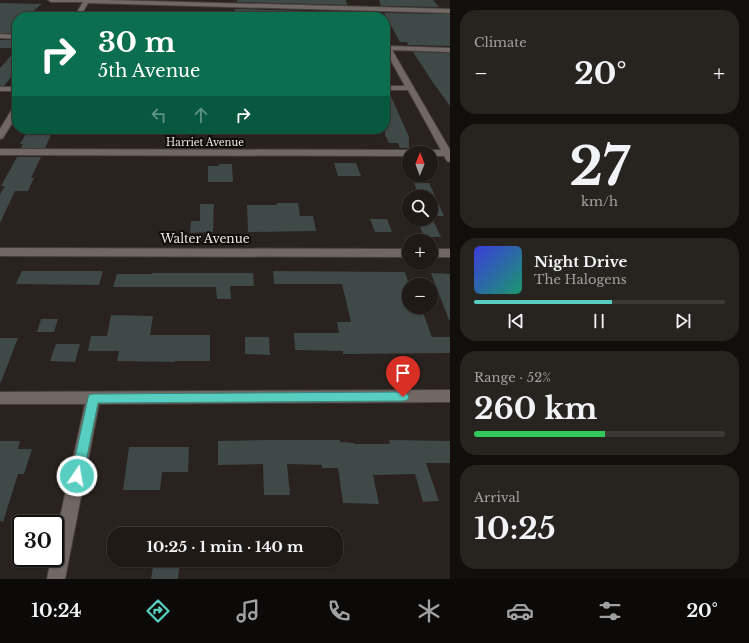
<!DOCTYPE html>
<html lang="en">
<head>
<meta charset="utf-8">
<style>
  :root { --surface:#1f1a16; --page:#27231f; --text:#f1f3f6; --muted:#a1a1a1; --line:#3c3835; --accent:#58cec1 }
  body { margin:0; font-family:"Libre Baskerville",serif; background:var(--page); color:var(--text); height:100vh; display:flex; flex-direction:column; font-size:15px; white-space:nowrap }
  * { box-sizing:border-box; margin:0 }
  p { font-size:13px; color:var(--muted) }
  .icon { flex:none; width:22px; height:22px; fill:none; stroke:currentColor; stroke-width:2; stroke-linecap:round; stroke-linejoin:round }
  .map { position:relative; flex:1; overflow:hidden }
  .side { display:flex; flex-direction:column; gap:10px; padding:10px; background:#110e0c; width:299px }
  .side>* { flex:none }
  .guide { position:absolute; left:12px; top:12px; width:378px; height:122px; border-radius:16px; box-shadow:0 1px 3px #0004,0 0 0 1px var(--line); background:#0b6e4f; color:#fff; overflow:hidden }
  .needle { width:26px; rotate:1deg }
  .controls { position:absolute; left:402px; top:146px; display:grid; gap:8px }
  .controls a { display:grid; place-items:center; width:36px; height:36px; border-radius:50%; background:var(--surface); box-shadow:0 1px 3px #0004,0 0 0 1px var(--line); font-size:20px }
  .speed { position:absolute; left:12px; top:515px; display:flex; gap:8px; font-size:20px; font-weight:700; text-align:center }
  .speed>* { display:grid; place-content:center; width:52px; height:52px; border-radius:50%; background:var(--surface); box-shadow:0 1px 3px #0004,0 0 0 1px var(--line); line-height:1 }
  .speed .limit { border:2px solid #111; border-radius:6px; background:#fff; color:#111 }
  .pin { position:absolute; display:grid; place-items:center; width:34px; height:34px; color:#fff; margin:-41px -17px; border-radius:50% 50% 50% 0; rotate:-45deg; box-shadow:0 0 4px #0007 }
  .pin .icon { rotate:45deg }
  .me { position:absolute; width:44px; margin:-22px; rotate:12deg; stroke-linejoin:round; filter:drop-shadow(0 0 3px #0008) }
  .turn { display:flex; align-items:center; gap:14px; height:84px; padding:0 20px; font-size:18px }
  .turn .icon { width:52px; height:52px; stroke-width:2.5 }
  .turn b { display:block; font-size:28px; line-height:34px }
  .lanes { display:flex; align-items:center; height:38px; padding:0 20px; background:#0003; justify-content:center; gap:20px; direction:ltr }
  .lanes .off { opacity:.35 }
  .big { font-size:30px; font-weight:700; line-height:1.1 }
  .side .tile { flex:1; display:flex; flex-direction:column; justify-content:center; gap:6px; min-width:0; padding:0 14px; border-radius:16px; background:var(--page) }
  .side .dial { align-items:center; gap:0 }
  .dial b { font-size:52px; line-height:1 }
  .song { display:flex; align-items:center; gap:12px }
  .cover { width:48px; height:48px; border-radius:6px; background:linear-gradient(135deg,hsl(240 70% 55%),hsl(160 70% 35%)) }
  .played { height:4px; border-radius:2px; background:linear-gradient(90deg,var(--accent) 55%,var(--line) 55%) }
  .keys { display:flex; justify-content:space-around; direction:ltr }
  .heat { display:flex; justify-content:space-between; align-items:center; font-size:22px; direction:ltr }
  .charge { height:6px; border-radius:3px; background:linear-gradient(90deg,#34c759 52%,var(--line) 0) }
  .trip { position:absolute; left:107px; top:527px; width:236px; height:40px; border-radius:16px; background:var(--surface); box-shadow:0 1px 3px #0004,0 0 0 1px var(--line); font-weight:700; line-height:40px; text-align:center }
  .tab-bar { display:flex; height:64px; justify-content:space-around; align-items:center; background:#0c0a09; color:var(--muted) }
  .tab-bar .icon { width:28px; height:28px }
  .tab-bar .on { color:var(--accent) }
  .tab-bar b { font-size:18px; color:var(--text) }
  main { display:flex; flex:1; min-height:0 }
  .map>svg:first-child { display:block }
  .building { fill:#3f4948 }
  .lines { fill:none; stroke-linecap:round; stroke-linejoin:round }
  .street-casing { stroke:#46403d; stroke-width:2 }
  .path { stroke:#857f7b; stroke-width:1; stroke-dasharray:0.5 1.5; stroke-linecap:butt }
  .street { fill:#716863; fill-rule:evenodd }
  .route { fill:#58cec1; stroke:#39867d }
  .labels { text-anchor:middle; stroke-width:4; stroke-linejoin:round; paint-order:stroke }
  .far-street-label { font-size:10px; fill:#ede8e5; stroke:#0f0c0a }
  .street-label { font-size:12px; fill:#ede8e5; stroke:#0f0c0a }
</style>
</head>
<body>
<main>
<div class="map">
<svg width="450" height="579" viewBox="0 0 450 579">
  <rect width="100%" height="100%" fill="#29221e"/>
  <g class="building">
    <path d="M 237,0 L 346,0 L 347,5 L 237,2 Z"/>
    <path d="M 379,0 L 433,0 L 439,7 L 381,6 Z"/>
    <path d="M 0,3 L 42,4 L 27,16 L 17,16 L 17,34 L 0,33 Z"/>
    <path d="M 235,9 L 350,12 L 352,17 L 234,14 Z"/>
    <path d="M 384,13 L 450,14 L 450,46 L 408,45 L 407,42 L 400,42 Z"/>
    <rect x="0" y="40" width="17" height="8"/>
    <path d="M 17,49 L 17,69 L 4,86 L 0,86 L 0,68 Z"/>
    <path d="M 413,52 L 450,53 L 450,106 L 434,84 Z"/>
    <path d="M 385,92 L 389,92 L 409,137 L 409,148 L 400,148 L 398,143 L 389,143 L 385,135 Z"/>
    <path d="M 29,129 L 50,129 L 49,132 L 53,131 L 45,148 L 21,148 L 23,144 L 20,144 Z"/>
    <path d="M 17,157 L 41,157 L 31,178 L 34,178 L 28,191 L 15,191 L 0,223 L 0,194 L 5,186 L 1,186 Z"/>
    <path d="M 334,163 L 356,163 L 361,176 L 338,176 Z"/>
    <path d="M 219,164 L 232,164 L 233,182 L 208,182 L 208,166 L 219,166 Z"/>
    <path d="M 414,183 L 429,183 L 444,216 L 431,216 L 441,237 L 424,237 L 417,219 L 431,219 L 431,197 L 420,197 Z"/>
    <path d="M 277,203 L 298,203 L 300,216 L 313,216 L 316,231 L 248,232 L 247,205 L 277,205 Z"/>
    <path d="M 200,204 L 214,204 L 213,232 L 190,233 L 191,221 L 200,221 Z"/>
    <path d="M 370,219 L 387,219 L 392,232 L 375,232 Z"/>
    <path d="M 22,271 L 103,271 L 99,285 L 16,284 Z"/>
    <path d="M 273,271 L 405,272 L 409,285 L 409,307 L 421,307 L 432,337 L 450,337 L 450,353 L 343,354 L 343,351 L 295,350 L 294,333 L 339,333 L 337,322 L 351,322 L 342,284 L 274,284 Z"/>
    <path d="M 152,273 L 253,273 L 254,286 L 230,286 L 231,299 L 217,299 L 216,287 L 113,287 L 117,274 L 152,274 Z"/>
    <path d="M 431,273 L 450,274 L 450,320 L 449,320 Z"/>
    <path d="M 111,315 L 153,316 L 150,335 L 210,335 L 210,361 L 175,361 L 175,362 L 117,361 L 119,351 L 88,351 L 91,336 L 107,336 Z"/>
    <path d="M 41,319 L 58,319 L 54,332 L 37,332 Z"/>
    <path d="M 245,337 L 269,337 L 270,355 L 245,354 Z"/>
    <path d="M 0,338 L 18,338 L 1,382 L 0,382 Z"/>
    <path d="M 56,344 L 80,344 L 75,362 L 50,361 Z"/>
    <path d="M 271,440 L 340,440 L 340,442 L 354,443 L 355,444 L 390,444 L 389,440 L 450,441 L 450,463 L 426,463 L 439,501 L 423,502 L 415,474 L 373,475 L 379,504 L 343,503 L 338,468 L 322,468 L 322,465 L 287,464 L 290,495 L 264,495 L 263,464 L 218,465 L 218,441 Z"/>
    <path d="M 0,441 L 20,441 L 18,449 L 32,449 L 24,474 L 18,474 L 3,522 L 0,521 Z"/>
    <path d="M 129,447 L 189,447 L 188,472 L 162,472 L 160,490 L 123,490 Z"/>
    <path d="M 154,560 L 180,560 L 178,579 L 151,579 Z"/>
  </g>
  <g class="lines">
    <defs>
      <g id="street">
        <path d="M 48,0 L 109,0 L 450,9 L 450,13 L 88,3 L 80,17 L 74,17 L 83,2 L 51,2 Z"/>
        <path d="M 0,34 L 17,35 L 17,39 L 0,38 Z"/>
        <path d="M 385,41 L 387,42 L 390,46 L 450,48 L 450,52 L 392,50 L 450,150 L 450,162 L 447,161 L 444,156 L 431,156 L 431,153 L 427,153 L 431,150 L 441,150 L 408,90 L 385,90 L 385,86 L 405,86 L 385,50 Z"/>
        <rect x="0" y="87" width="17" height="4"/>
        <path d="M 14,106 L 17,106 L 17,115 L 3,138 L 0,139 L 0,129 Z"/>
        <path d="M 0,149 L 409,150 L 413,153 L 409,153 L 409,156 L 0,155 Z"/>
        <path d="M 0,248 L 409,249 L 409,257 L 0,256 Z"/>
        <rect x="431" y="249" width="19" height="8"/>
        <path d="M 450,390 L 450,402 L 99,404 L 65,579 L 47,579 L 51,558 L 55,558 L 55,540 L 85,404 L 0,404 L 0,392 Z"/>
      </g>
    </defs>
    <use href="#street" class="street-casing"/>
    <path class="path" d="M 88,17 L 96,17"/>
    <use href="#street" class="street"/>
  </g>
  <path class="route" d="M 403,392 L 407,394 L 409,397 L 407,400 L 403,401 L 98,403 L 83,476 L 81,480 L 77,482 L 73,480 L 71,476 L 88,398 L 89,395 L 93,394 Z"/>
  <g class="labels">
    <g class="far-street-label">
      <text x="205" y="146">Harriet Avenue</text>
    </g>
    <g class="street-label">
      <text x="205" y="243">Walter Avenue</text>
    </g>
  </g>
</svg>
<div class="controls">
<a><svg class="needle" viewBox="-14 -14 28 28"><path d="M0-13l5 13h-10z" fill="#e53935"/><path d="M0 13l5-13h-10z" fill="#a1a1a1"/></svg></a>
<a><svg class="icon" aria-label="search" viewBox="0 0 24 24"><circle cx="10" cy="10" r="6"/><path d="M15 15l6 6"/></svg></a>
<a>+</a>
<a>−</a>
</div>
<div class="speed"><div class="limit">30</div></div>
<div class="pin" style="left:403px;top:397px;background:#d93025"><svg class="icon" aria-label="arrive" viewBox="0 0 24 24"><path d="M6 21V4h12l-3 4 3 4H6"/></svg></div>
<svg class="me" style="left:77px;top:476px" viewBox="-20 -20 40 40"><circle r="17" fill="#58cec1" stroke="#fff" stroke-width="3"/><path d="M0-11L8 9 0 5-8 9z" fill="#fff"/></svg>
<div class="trip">10:25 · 1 min · 140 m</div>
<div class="guide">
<div class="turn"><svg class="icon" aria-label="right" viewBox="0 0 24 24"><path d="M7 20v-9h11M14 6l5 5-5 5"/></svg><div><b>30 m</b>5th Avenue</div></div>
<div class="lanes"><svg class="icon off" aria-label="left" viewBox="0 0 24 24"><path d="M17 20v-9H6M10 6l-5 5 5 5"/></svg><svg class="icon off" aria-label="ahead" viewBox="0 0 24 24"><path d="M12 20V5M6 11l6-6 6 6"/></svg><svg class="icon" aria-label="right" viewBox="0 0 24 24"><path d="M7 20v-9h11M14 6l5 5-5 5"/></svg></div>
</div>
</div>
<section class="side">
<div class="tile"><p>Climate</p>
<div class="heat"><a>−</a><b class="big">20°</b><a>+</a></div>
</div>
<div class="tile dial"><b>27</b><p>km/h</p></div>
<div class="tile">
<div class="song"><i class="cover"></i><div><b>Night Drive</b><p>The Halogens</p></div></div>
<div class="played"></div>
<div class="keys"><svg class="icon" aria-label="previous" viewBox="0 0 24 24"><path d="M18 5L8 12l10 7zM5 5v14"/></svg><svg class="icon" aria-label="pause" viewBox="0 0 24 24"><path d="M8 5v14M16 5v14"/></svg><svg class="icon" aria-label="next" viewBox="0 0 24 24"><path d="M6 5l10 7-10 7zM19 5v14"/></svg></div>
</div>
<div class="tile"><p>Range · 52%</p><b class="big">260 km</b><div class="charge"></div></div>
<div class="tile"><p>Arrival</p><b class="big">10:25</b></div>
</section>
</main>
<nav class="tab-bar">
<b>10:24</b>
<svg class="icon on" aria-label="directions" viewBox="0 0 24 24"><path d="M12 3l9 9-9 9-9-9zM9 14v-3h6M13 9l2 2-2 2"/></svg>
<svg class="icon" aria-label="music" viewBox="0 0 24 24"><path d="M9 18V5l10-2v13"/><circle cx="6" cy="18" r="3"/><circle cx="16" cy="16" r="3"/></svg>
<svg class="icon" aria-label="phone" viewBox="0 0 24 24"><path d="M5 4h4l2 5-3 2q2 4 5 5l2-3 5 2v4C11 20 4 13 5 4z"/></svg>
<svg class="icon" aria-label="climate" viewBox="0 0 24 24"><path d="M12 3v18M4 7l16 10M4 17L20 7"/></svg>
<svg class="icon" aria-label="car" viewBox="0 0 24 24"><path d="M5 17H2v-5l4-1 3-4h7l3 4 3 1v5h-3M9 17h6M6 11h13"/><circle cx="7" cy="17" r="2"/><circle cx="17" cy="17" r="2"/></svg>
<svg class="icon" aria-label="filters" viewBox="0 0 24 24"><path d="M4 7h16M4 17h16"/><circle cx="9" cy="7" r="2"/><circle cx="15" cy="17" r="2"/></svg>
<b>20°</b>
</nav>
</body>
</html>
